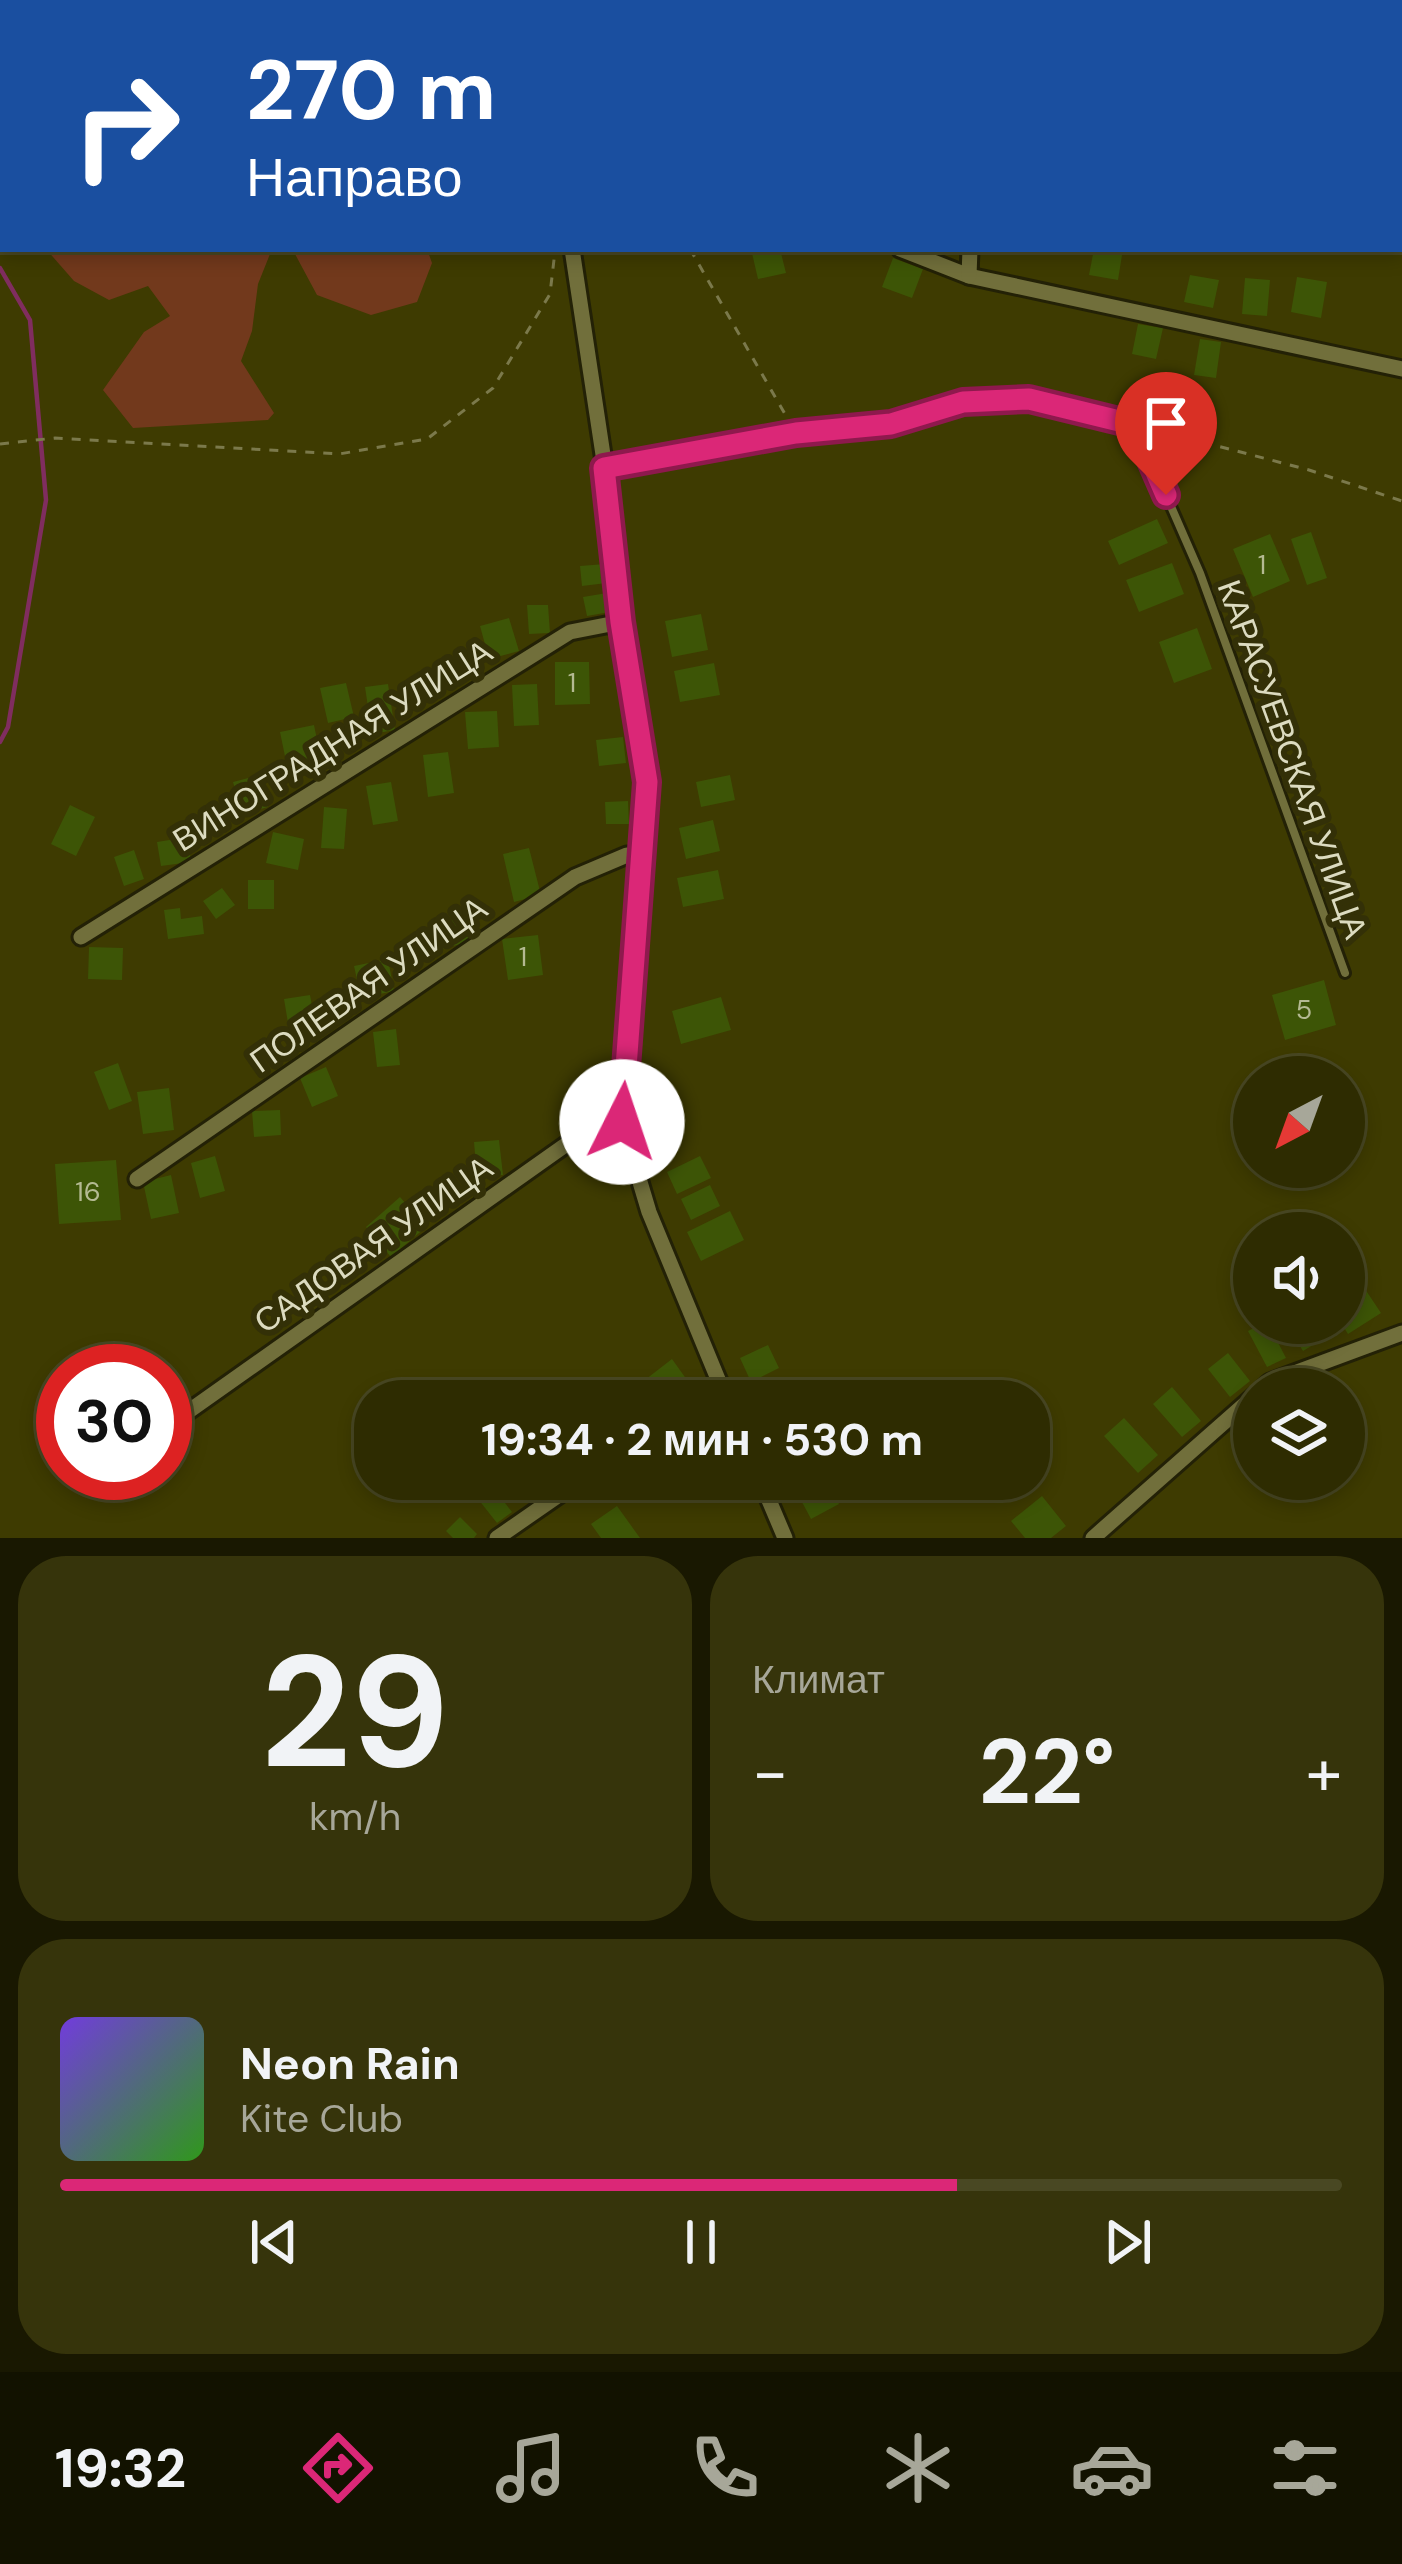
<!DOCTYPE html>
<html lang="ru">
<head>
<meta charset="utf-8">
<style>
  :root { --surface:#2e2c01; --page:#36340b; --text:#f1f3f6; --muted:#a7a799; --line:#494823; --accent:#db2777 }
  body { margin:0; font-family:"DM Sans",sans-serif; background:var(--page); color:var(--text); height:100vh; display:flex; flex-direction:column; font-size:45px; white-space:nowrap }
  * { box-sizing:border-box; margin:0 }
  p { font-size:39px; color:var(--muted) }
  .icon { flex:none; width:66px; height:66px; fill:none; stroke:currentColor; stroke-width:2; stroke-linecap:round; stroke-linejoin:round }
  .map { position:relative; height:1538px; overflow:hidden }
  .drawer { display:flex; flex-direction:column; gap:18px; padding:18px; background:#191801; flex:1 }
  .drawer>* { flex:none }
  .banner { position:absolute; left:0px; top:0px; width:1404px; height:252px; box-shadow:0 6px 18px #0003,0 0 0 3px var(--line); background:#1a4fa0; color:#fff; overflow:hidden }
  .needle { width:78px; rotate:221deg }
  .buttons { position:absolute; left:1233px; top:1056px; display:grid; gap:24px }
  .buttons a { display:grid; place-items:center; width:132px; height:132px; border-radius:50%; background:var(--surface); box-shadow:0 6px 18px #0003,0 0 0 3px var(--line); font-size:60px }
  .speed { position:absolute; left:36px; top:1344px; display:flex; gap:24px; font-size:60px; font-weight:700; text-align:center }
  .speed>* { display:grid; place-content:center; width:156px; height:156px; border-radius:50%; background:var(--surface); box-shadow:0 6px 18px #0003,0 0 0 3px var(--line); line-height:1 }
  .speed .limit { border:18px solid #d22; background:#fff; color:#111 }
  .pin { position:absolute; display:grid; place-items:center; width:102px; height:102px; color:#fff; margin:-123px -51px; border-radius:50% 50% 50% 0; rotate:-45deg; box-shadow:0 0 12px #0007 }
  .pin .icon { rotate:45deg }
  .me { position:absolute; width:132px; margin:-66px; rotate:4deg; stroke-linejoin:round; filter:drop-shadow(0 0 9px #0008) }
  .turn { display:flex; align-items:center; gap:42px; height:252px; padding:0 48px; font-size:54px }
  .turn .icon { width:156px; height:156px; stroke-width:2.5 }
  .turn b { display:block; font-size:84px; line-height:102px }
  .big { font-size:90px; font-weight:700; line-height:1.1 }
  .drawer .card { flex:1; display:flex; flex-direction:column; justify-content:center; gap:18px; min-width:0; padding:0 42px; border-radius:48px; background:var(--page) }
  .drawer .dial { align-items:center; gap:0 }
  .dial b { font-size:156px; line-height:1 }
  .song { display:flex; align-items:center; gap:36px }
  .cover { width:144px; height:144px; border-radius:18px; background:linear-gradient(135deg,hsl(260 70% 55%),hsl(110 70% 35%)) }
  .played { height:12px; border-radius:6px; background:linear-gradient(90deg,var(--accent) 70%,var(--line) 70%) }
  .keys { display:flex; justify-content:space-around; direction:ltr }
  .heat { display:flex; justify-content:space-between; align-items:center; font-size:66px; direction:ltr }
  .drawer .tiles { flex:1; display:grid; gap:18px; grid-template-columns:1fr 1fr }
  .card:last-child { grid-column:span 2 }
  .trip { position:absolute; left:354px; top:1380px; width:696px; height:120px; border-radius:48px; background:var(--surface); box-shadow:0 6px 18px #0003,0 0 0 3px var(--line); font-weight:700; line-height:120px; text-align:center }
  .dock { display:flex; height:192px; justify-content:space-around; align-items:center; background:#121200; color:var(--muted) }
  .dock .icon { width:84px; height:84px }
  .dock .current { color:var(--accent) }
  .dock b { font-size:54px; color:var(--text) }
  .map>svg:first-child { display:block }
  .green { fill:#72391c }
  .lines { fill:none; stroke-linecap:round; stroke-linejoin:round }
  .stream { stroke:#802d5f; stroke-width:4.5 }
  .building { fill:#3d5506 }
  .lane-casing { stroke:#232106; stroke-width:14 }
  .street-casing { stroke:#232106; stroke-width:21 }
  .path { stroke:#7b794b; stroke-width:3; stroke-dasharray:9 9; stroke-linecap:butt }
  .lane { stroke:#716f3b; stroke-width:8 }
  .street { stroke:#716f3b; stroke-width:15 }
  .route-casing { stroke:#8e194d; stroke-width:30 }
  .route { stroke:#db2777; stroke-width:21 }
  .labels { text-anchor:middle; stroke-width:12; stroke-linejoin:round; paint-order:stroke }
  .number-label { font-size:27px; fill:#b4ba92 }
  .street-label { font-size:33px; fill:#dcdbc0; stroke:#333007 }
</style>
</head>
<body>
<div class="map">
<svg width="1402" height="1538" viewBox="0 0 1402 1538">
  <rect width="100%" height="100%" fill="#3e3b01"/>
  <g class="green">
    <path d="M 46,249 L 272,249 L 258,284 L 252,331 L 241,361 L 274,413 L 268,420 L 133,428 L 103,390 L 144,332 L 170,316 L 148,286 L 109,300 L 74,281 Z"/>
    <path d="M 288,249 L 427,249 L 432,263 L 417,302 L 371,315 L 317,295 L 295,254 Z"/>
  </g>
  <g class="lines">
    <path class="stream" d="M 0,268 L 30,320 L 46,500 L 8,727 L 0,742"/>
  </g>
  <g class="building">
    <path d="M 751,249 L 780,249 L 786,273 L 758,279 Z"/>
    <path d="M 1094,249 L 1123,249 L 1118,280 L 1089,275 Z"/>
    <path d="M 893,258 L 923,269 L 912,298 L 882,287 Z"/>
    <path d="M 1190,275 L 1219,280 L 1213,308 L 1184,302 Z"/>
    <path d="M 1297,277 L 1327,282 L 1321,318 L 1291,312 Z"/>
    <path d="M 1245,278 L 1270,280 L 1267,316 L 1242,314 Z"/>
    <path d="M 1138,324 L 1163,328 L 1156,359 L 1132,354 Z"/>
    <path d="M 1200,339 L 1221,342 L 1216,378 L 1194,375 Z"/>
    <path d="M 1157,519 L 1168,543 L 1119,565 L 1108,541 Z"/>
    <path d="M 1311,532 L 1327,578 L 1307,585 L 1291,539 Z"/>
    <path d="M 1270,534 L 1290,581 L 1253,597 L 1233,549 Z"/>
    <path d="M 1172,563 L 1184,594 L 1139,612 L 1126,580 Z"/>
    <path d="M 605,564 L 607,583 L 582,586 L 580,566 Z"/>
    <path d="M 607,593 L 610,612 L 587,616 L 583,597 Z"/>
    <path d="M 527,605 L 548,605 L 550,633 L 529,634 Z"/>
    <path d="M 701,614 L 708,650 L 672,657 L 665,621 Z"/>
    <path d="M 509,618 L 519,651 L 489,659 L 480,626 Z"/>
    <path d="M 1197,628 L 1212,669 L 1174,683 L 1159,642 Z"/>
    <path d="M 555,662 L 589,662 L 590,704 L 555,705 Z"/>
    <path d="M 714,663 L 720,695 L 680,702 L 674,671 Z"/>
    <path d="M 346,683 L 354,717 L 328,723 L 320,688 Z"/>
    <path d="M 388,684 L 395,730 L 372,734 L 365,687 Z"/>
    <path d="M 537,684 L 539,725 L 514,726 L 512,685 Z"/>
    <path d="M 497,711 L 499,747 L 468,749 L 465,712 Z"/>
    <path d="M 314,725 L 321,759 L 287,766 L 280,732 Z"/>
    <path d="M 623,737 L 626,763 L 599,766 L 596,740 Z"/>
    <path d="M 448,752 L 454,793 L 428,797 L 423,755 Z"/>
    <path d="M 260,775 L 268,807 L 242,814 L 233,782 Z"/>
    <path d="M 730,775 L 735,800 L 701,807 L 696,782 Z"/>
    <path d="M 391,782 L 398,821 L 373,825 L 366,786 Z"/>
    <path d="M 628,801 L 629,824 L 606,824 L 605,802 Z"/>
    <path d="M 70,805 L 95,817 L 76,856 L 51,844 Z"/>
    <path d="M 324,807 L 347,809 L 344,849 L 321,848 Z"/>
    <path d="M 713,820 L 720,851 L 686,859 L 679,828 Z"/>
    <path d="M 273,832 L 304,839 L 298,870 L 266,863 Z"/>
    <path d="M 188,837 L 191,862 L 161,866 L 157,842 Z"/>
    <path d="M 529,848 L 541,895 L 514,902 L 503,854 Z"/>
    <path d="M 134,850 L 144,879 L 124,886 L 114,857 Z"/>
    <path d="M 718,870 L 724,899 L 683,907 L 677,878 Z"/>
    <rect x="248" y="880" width="26" height="29"/>
    <path d="M 222,888 L 235,905 L 216,919 L 203,901 Z"/>
    <path d="M 180,908 L 181,919 L 202,916 L 204,934 L 168,939 L 164,910 Z"/>
    <path d="M 467,916 L 473,941 L 437,950 L 431,925 Z"/>
    <path d="M 538,935 L 543,975 L 508,980 L 502,939 Z"/>
    <path d="M 89,947 L 123,948 L 122,980 L 88,979 Z"/>
    <path d="M 388,959 L 394,991 L 361,998 L 354,966 Z"/>
    <path d="M 1324,980 L 1336,1025 L 1285,1040 L 1272,995 Z"/>
    <path d="M 310,995 L 318,1037 L 291,1041 L 284,999 Z"/>
    <path d="M 721,997 L 731,1030 L 681,1044 L 672,1011 Z"/>
    <path d="M 396,1029 L 400,1065 L 377,1067 L 373,1032 Z"/>
    <path d="M 118,1063 L 132,1101 L 109,1110 L 94,1072 Z"/>
    <path d="M 326,1067 L 338,1096 L 312,1107 L 300,1078 Z"/>
    <path d="M 169,1088 L 174,1130 L 143,1134 L 137,1092 Z"/>
    <path d="M 280,1110 L 281,1135 L 254,1137 L 252,1111 Z"/>
    <path d="M 499,1140 L 503,1175 L 477,1177 L 474,1142 Z"/>
    <path d="M 215,1156 L 225,1191 L 200,1198 L 191,1163 Z"/>
    <path d="M 700,1156 L 711,1178 L 677,1194 L 667,1172 Z"/>
    <path d="M 116,1160 L 121,1220 L 59,1224 L 55,1164 Z"/>
    <path d="M 171,1175 L 179,1213 L 151,1219 L 143,1182 Z"/>
    <path d="M 710,1185 L 720,1206 L 691,1220 L 681,1199 Z"/>
    <path d="M 400,1197 L 426,1227 L 391,1257 L 366,1227 Z"/>
    <path d="M 730,1211 L 744,1240 L 701,1261 L 687,1232 Z"/>
    <path d="M 1363,1286 L 1381,1313 L 1348,1334 L 1341,1323 L 1344,1323 L 1344,1298 Z"/>
    <path d="M 1264,1323 L 1268,1323 L 1286,1358 L 1267,1367 L 1248,1331 Z"/>
    <path d="M 1290,1323 L 1320,1323 L 1328,1336 L 1303,1351 L 1287,1325 Z"/>
    <path d="M 768,1345 L 779,1368 L 751,1382 L 740,1358 Z"/>
    <path d="M 1228,1353 L 1250,1381 L 1230,1397 L 1208,1369 Z"/>
    <path d="M 672,1359 L 687,1380 L 654,1401 L 641,1383 Z"/>
    <path d="M 792,1386 L 799,1401 L 759,1401 Z"/>
    <path d="M 1172,1387 L 1201,1421 L 1182,1437 L 1153,1404 Z"/>
    <path d="M 1124,1418 L 1158,1455 L 1138,1473 L 1104,1436 Z"/>
    <path d="M 687,1479 L 743,1479 L 697,1500 Z"/>
    <path d="M 830,1488 L 839,1504 L 811,1519 L 802,1502 Z"/>
    <path d="M 496,1491 L 512,1512 L 497,1523 L 478,1499 Z"/>
    <path d="M 1042,1496 L 1066,1526 L 1051,1538 L 1025,1538 L 1011,1521 Z"/>
    <path d="M 617,1506 L 640,1538 L 601,1538 L 591,1524 Z"/>
    <path d="M 460,1517 L 477,1534 L 474,1538 L 453,1538 L 446,1531 Z"/>
  </g>
  <g class="lines">
    <defs>
      <path id="lane" d="M 1152,429 L 1149,456 L 1200,573 L 1345,973"/>
      <g id="street">
        <path d="M 445,0 L 450,3"/>
        <path d="M 1207,0 L 1208,3"/>
        <path d="M 689,3 L 689,0"/>
        <path d="M 984,3 L 984,0"/>
        <path d="M 1401,111 L 1402,111"/>
        <path d="M 572,249 L 605,468 L 621,622 L 647,782 L 622,1122 L 649,1212 L 727,1401"/>
        <path d="M 900,249 L 969,276 L 1402,369"/>
        <path d="M 969,276 L 970,249"/>
        <path d="M 605,468 L 796,433 L 891,424 L 963,402 L 1029,399 L 1152,429"/>
        <path d="M 81,937 L 570,632 L 621,622"/>
        <path d="M 137,1179 L 575,877 L 627,855 L 641,858"/>
        <path d="M 1262,1389 L 1270,1382 L 1402,1333"/>
        <path d="M 693,1401 L 720,1383"/>
        <path d="M 165,1428 L 581,1134 L 622,1122"/>
        <path d="M 760,1479 L 785,1538"/>
        <path d="M 497,1538 L 582,1479"/>
        <path d="M 1093,1538 L 1254,1396"/>
      </g>
    </defs>
    <use href="#lane" class="lane-casing"/>
    <use href="#street" class="street-casing"/>
    <g class="path">
      <path d="M 690,249 L 789,421"/>
      <path d="M 1168,433 L 1309,470 L 1402,501"/>
      <path d="M 0,444 L 55,438 L 339,454 L 427,439 L 493,388 L 550,294 L 555,251"/>
    </g>
    <use href="#lane" class="lane"/>
    <use href="#street" class="street"/>
  </g>
  <g class="lines">
    <defs>
      <path id="route" d="M 622,1122 L 647,782 L 621,622 L 604,468 L 796,433 L 891,424 L 963,402 L 1029,399 L 1152,429 L 1149,456 L 1166,495"/>
    </defs>
    <use href="#route" class="route-casing"/>
    <use href="#route" class="route"/>
  </g>
  <g class="labels">
    <g class="number-label">
      <text x="1262" y="574">1</text>
      <text x="572" y="692">1</text>
      <text x="523" y="966">1</text>
      <text x="1304" y="1019">5</text>
      <text x="88" y="1201">16</text>
    </g>
    <g class="street-label">
      <text transform="translate(332 745) rotate(-32)" y="12">ВИНОГРАДНАЯ УЛИЦА</text>
      <text transform="translate(1293 759) rotate(70)" y="12">КАРАСУЕВСКАЯ УЛИЦА</text>
      <text transform="translate(368 984) rotate(-35)" y="12">ПОЛЕВАЯ УЛИЦА</text>
      <text transform="translate(373 1244) rotate(-35)" y="12">САДОВАЯ УЛИЦА</text>
    </g>
  </g>
</svg>
<div class="buttons">
<a><svg class="needle" viewBox="-14 -14 28 28"><path d="M0-13l5 13h-10z" fill="#e53935"/><path d="M0 13l5-13h-10z" fill="#a7a799"/></svg></a>
<a><svg class="icon" aria-label="sound" viewBox="0 0 24 24"><path d="M4 9h4l5-4v14l-5-4H4zM17 9q2 3 0 6"/></svg></a>
<a><svg class="icon" aria-label="layers" viewBox="0 0 24 24"><path d="M12 4l9 5-9 5-9-5zM3 14l9 5 9-5"/></svg></a>
</div>
<div class="speed"><div class="limit">30</div></div>
<div class="pin" style="left:1166px;top:495px;background:#d93025"><svg class="icon" aria-label="arrive" viewBox="0 0 24 24"><path d="M6 21V4h12l-3 4 3 4H6"/></svg></div>
<svg class="me" style="left:622px;top:1122px" viewBox="-20 -20 40 40"><circle r="19" fill="#fff"/><path d="M0-13L10 11 0 6-10 11z" fill="#db2777"/></svg>
<div class="trip">19:34 · 2 мин · 530 m</div>
<div class="banner">
<div class="turn"><svg class="icon" aria-label="right" viewBox="0 0 24 24"><path d="M7 20v-9h11M14 6l5 5-5 5"/></svg><div><b>270 m</b>Направо</div></div>
</div>
</div>
<section class="drawer">
<div class="tiles">
<div class="card dial"><b>29</b><p>km/h</p></div>
<div class="card"><p>Климат</p>
<div class="heat"><a>−</a><b class="big">22°</b><a>+</a></div>
</div>
<div class="card">
<div class="song"><i class="cover"></i><div><b>Neon Rain</b><p>Kite Club</p></div></div>
<div class="played"></div>
<div class="keys"><svg class="icon" aria-label="previous" viewBox="0 0 24 24"><path d="M18 5L8 12l10 7zM5 5v14"/></svg><svg class="icon" aria-label="pause" viewBox="0 0 24 24"><path d="M8 5v14M16 5v14"/></svg><svg class="icon" aria-label="next" viewBox="0 0 24 24"><path d="M6 5l10 7-10 7zM19 5v14"/></svg></div>
</div>
</div>
</section>
<nav class="dock">
<b>19:32</b>
<svg class="icon current" aria-label="directions" viewBox="0 0 24 24"><path d="M12 3l9 9-9 9-9-9zM9 14v-3h6M13 9l2 2-2 2"/></svg>
<svg class="icon" aria-label="music" viewBox="0 0 24 24"><path d="M9 18V5l10-2v13"/><circle cx="6" cy="18" r="3"/><circle cx="16" cy="16" r="3"/></svg>
<svg class="icon" aria-label="phone" viewBox="0 0 24 24"><path d="M5 4h4l2 5-3 2q2 4 5 5l2-3 5 2v4C11 20 4 13 5 4z"/></svg>
<svg class="icon" aria-label="climate" viewBox="0 0 24 24"><path d="M12 3v18M4 7l16 10M4 17L20 7"/></svg>
<svg class="icon" aria-label="car" viewBox="0 0 24 24"><path d="M5 17H2v-5l4-1 3-4h7l3 4 3 1v5h-3M9 17h6M6 11h13"/><circle cx="7" cy="17" r="2"/><circle cx="17" cy="17" r="2"/></svg>
<svg class="icon" aria-label="filters" viewBox="0 0 24 24"><path d="M4 7h16M4 17h16"/><circle cx="9" cy="7" r="2"/><circle cx="15" cy="17" r="2"/></svg>
</nav>
</body>
</html>
